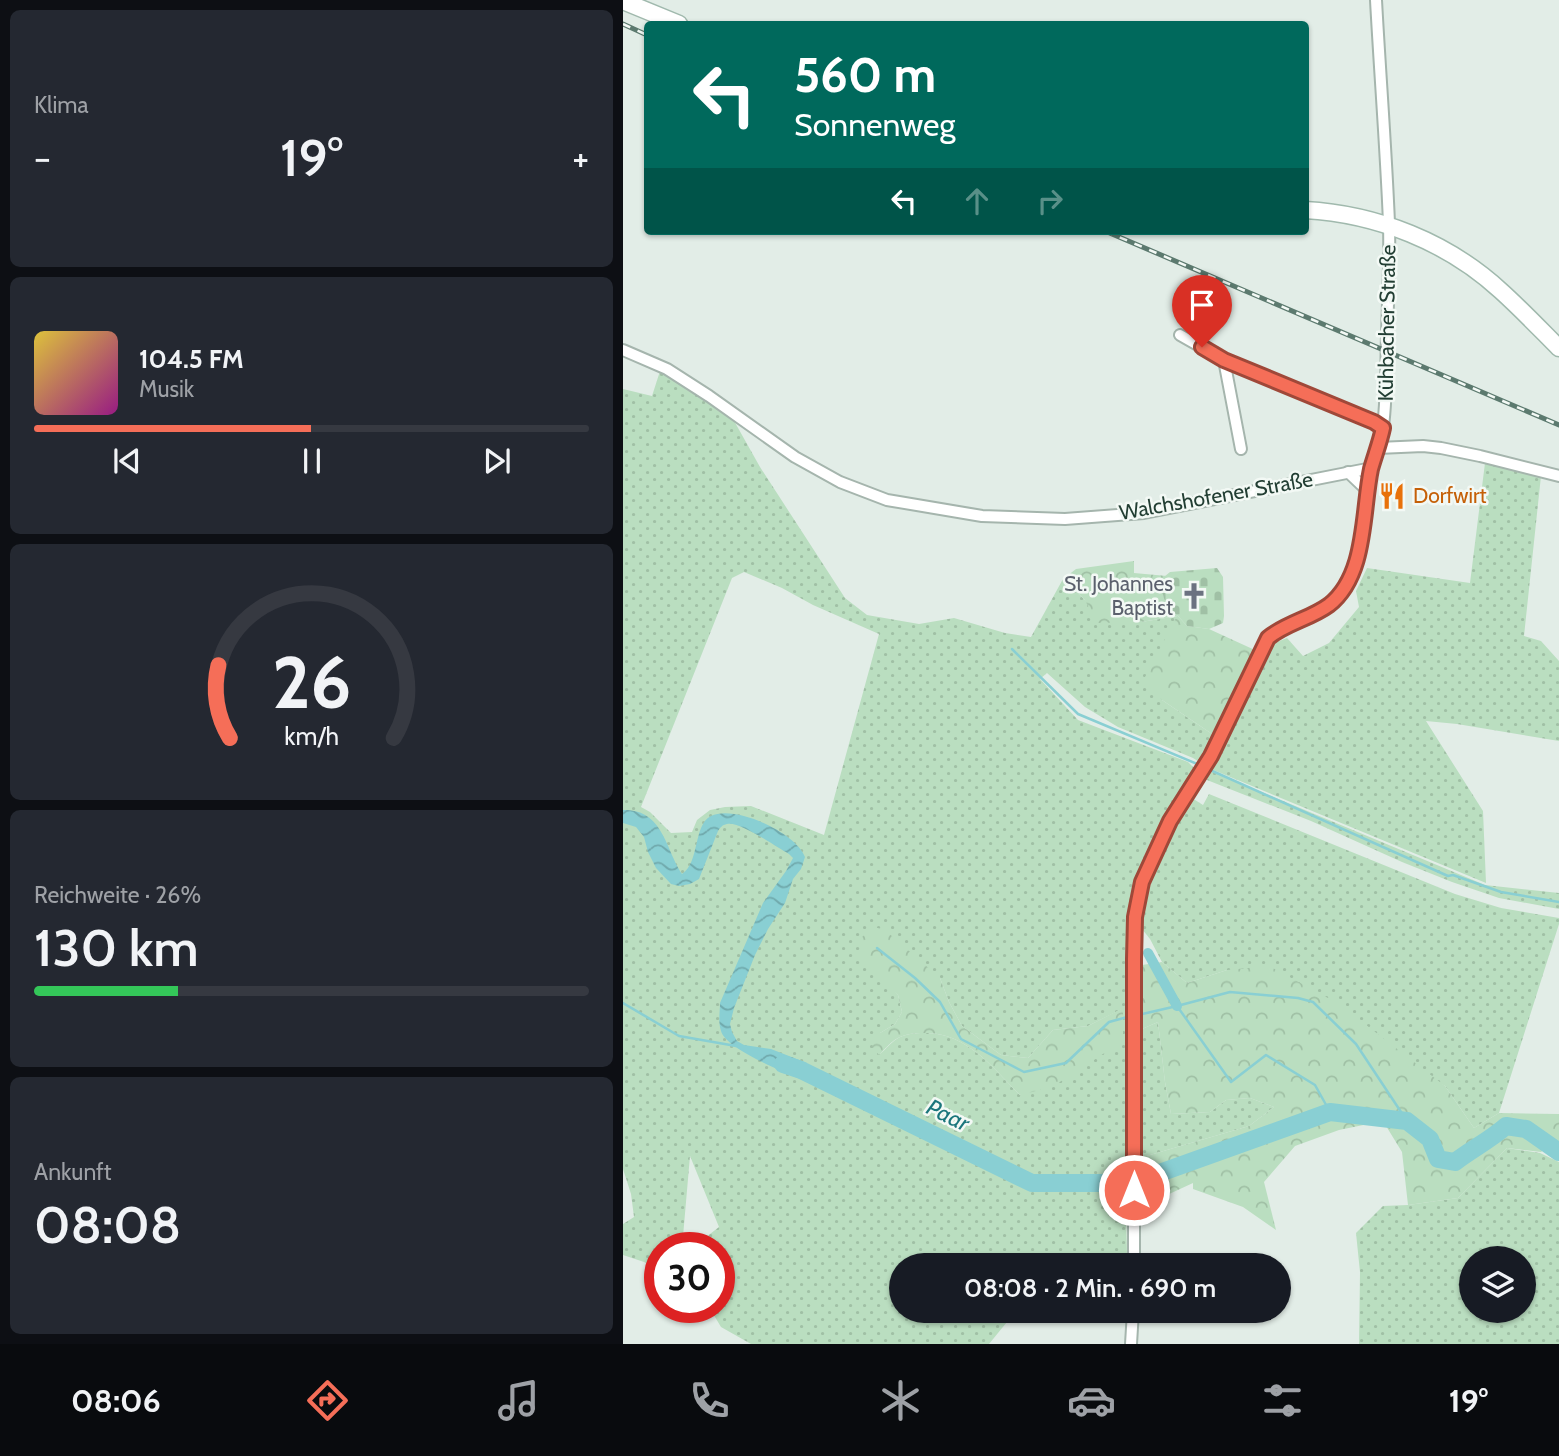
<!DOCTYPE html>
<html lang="de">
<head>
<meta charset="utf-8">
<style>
  :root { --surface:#171b24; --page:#242831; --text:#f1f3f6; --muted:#9ea1a6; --line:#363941; --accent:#f56e58 }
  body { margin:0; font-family:Cabin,sans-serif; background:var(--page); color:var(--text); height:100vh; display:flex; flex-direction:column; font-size:26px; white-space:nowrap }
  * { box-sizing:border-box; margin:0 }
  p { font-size:23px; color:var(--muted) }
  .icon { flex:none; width:38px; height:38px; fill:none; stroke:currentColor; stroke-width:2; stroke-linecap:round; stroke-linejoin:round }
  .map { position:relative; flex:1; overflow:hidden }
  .drawer { display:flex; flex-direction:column; gap:10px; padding:10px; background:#0d0f14; width:623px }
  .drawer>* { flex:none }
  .top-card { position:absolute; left:21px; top:21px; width:665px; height:214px; border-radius:7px; box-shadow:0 2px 5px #0004; background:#00695c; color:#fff; overflow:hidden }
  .buttons { position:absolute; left:836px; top:1246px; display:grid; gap:14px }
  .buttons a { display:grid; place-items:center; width:77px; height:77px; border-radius:50%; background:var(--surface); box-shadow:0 2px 5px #0004; font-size:35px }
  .speed { position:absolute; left:21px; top:1232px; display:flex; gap:14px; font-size:35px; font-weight:700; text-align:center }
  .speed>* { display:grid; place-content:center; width:91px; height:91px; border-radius:50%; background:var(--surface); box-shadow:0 2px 5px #0004; line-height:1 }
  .speed .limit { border:10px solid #d22; background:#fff; color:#111 }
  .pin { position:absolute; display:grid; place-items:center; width:60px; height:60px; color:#fff; margin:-72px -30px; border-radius:50% 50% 50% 0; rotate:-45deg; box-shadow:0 0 7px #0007 }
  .pin .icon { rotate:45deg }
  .me { position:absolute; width:77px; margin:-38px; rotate:0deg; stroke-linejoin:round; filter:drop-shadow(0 0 5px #0008) }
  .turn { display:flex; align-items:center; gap:24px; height:147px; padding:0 35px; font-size:32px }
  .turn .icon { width:91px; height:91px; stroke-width:2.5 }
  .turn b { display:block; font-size:49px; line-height:60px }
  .lanes { display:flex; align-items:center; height:66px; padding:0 35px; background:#0003; justify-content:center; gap:35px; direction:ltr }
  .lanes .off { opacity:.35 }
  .big { font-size:52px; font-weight:600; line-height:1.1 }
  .drawer .tile { flex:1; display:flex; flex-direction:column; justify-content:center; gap:10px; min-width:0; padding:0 24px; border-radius:10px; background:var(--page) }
  .drawer .dial { align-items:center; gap:0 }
  .dial svg { height:182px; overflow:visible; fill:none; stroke:var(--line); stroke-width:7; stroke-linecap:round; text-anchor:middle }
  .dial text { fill:var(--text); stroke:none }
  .song { display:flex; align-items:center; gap:21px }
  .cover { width:84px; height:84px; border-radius:10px; background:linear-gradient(135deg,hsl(50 70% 55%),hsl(310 70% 35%)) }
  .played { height:7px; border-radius:4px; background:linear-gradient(90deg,var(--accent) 50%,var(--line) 50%) }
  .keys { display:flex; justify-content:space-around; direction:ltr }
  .heat { display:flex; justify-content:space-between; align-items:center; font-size:38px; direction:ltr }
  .charge { height:10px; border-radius:5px; background:linear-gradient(90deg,#34c759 26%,var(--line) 0) }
  .trip { position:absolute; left:266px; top:1253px; width:402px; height:70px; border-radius:35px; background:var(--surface); box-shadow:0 2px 5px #0004; font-weight:600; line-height:70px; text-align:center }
  .dock { display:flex; height:112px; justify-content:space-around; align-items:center; background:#090b0e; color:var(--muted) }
  .dock .icon { width:49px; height:49px }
  .dock .active { color:var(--accent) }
  .dock b { font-size:32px; color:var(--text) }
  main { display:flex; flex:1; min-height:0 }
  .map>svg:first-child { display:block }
  .grass { fill:url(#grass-dots); fill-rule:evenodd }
  .forest { fill:url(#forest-crowns) }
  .cemetery { fill:url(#cemetery-stones) }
  .water { fill:url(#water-waves) }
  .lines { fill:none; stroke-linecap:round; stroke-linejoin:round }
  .stream { stroke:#89cfd3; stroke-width:2.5 }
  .canal { stroke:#89cfd3; stroke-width:10 }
  .river { stroke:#89cfd3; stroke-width:18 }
  .street-casing { stroke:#a5b5ad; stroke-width:14 }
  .secondary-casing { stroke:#a0b9ad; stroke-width:19 }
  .street { stroke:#fff; stroke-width:10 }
  .secondary { stroke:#fff; stroke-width:16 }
  .rail-casing { stroke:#5c7a6f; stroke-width:5 }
  .rail { stroke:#f3f9f5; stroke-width:2.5; stroke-dasharray:8; stroke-linecap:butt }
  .route-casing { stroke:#9f4839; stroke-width:18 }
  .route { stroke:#f56e58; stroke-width:12 }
  .labels { text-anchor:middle; stroke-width:5; stroke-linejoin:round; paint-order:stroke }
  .street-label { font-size:21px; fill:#223e33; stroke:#f3f9f5 }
  .food-label { font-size:21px; fill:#c56008; stroke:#f3f9f5; text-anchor:start }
  .worship-label { font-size:21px; fill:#5b616d; stroke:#f3f9f5; text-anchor:end }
  .water-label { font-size:23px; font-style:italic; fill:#1a767c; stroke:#f3f9f5 }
</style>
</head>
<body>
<main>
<section class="drawer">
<div class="tile"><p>Klima</p>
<div class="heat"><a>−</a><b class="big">19°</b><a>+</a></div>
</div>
<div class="tile">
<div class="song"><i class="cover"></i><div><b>104.5 FM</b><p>Musik</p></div></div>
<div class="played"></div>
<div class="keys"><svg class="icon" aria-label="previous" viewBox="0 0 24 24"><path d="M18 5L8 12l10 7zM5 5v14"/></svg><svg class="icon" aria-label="pause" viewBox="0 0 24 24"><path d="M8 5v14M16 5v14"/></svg><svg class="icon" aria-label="next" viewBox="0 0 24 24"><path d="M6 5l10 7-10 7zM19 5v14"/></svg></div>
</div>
<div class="tile dial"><svg viewBox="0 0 100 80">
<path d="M14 69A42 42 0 1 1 86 69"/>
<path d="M14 69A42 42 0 0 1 9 37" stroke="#f56e58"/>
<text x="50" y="56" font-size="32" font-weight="700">26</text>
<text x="50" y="72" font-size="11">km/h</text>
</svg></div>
<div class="tile"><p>Reichweite · 26%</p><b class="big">130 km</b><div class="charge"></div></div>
<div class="tile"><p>Ankunft</p><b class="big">08:08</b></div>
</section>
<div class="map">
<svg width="936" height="1344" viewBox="0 0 936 1344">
  <defs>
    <pattern id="grass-dots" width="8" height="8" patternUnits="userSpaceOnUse" patternTransform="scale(1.75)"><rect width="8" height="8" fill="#badec0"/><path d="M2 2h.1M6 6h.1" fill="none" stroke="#a0c0a5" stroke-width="1.8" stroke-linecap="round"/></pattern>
    <pattern id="forest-crowns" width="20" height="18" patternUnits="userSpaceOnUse" patternTransform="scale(1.75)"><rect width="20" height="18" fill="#badec0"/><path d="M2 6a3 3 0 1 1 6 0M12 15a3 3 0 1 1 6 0" fill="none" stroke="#a0c0a5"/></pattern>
    <pattern id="cemetery-stones" width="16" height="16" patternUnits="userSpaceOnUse" patternTransform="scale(1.75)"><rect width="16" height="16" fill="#badec0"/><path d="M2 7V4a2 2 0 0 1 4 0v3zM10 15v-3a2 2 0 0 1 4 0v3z" fill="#a0c0a5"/></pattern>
    <pattern id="water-waves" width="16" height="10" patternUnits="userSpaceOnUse" patternTransform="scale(1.75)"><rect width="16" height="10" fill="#89cfd3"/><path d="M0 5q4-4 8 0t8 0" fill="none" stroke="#70a9ac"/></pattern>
  </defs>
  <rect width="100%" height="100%" fill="#e2ede7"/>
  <g class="grass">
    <path d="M 38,368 L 110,419 L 137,467 L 222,598 L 244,615 L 296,624 L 331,618 L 382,633 L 408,637 L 440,579 L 462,600 L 518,622 L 555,616 L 539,700 L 592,736 L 578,763 L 570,758 L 495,727 L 462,707 L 424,673 L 417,679 L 455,720 L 565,762 L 573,770 L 537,829 L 517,877 L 507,917 L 502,1170 L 504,1254 L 427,1253 L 420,1265 L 278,1265 L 278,1311 L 393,1311 L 366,1344 L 128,1344 L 98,1327 L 86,1307 L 96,1307 L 96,1248 L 69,1248 L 96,1227 L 67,1156 L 59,1248 L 37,1248 L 37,1270 L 21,1262 L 0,1255 L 0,1224 L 11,1217 L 8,1194 L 0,1169 L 0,389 L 29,396 ZM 121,572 L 159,588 L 190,605 L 256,634 L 201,835 L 128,806 L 102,807 L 87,810 L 74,820 L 69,832 L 48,833 L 27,812 L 18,807 L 109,578 ZM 317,978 L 326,1002 L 339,1026 L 378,1055 L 405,1058 L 430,1030 L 465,1026 L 499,1009 L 397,1095 C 370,1068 345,1034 304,1033 C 295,1033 286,1033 277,1037 C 270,1040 263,1049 257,1054 L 257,1033 L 272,1024 L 279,1012 L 275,995 L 266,984 Z"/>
    <path d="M 862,463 L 918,476 L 901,636 L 918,641 L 936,661 L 936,741 L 834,724 L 803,721 L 860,811 L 863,883 L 588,769 L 649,644 L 664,638 L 680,656 L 706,643 L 736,607 L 733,591 L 744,568 L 847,583 Z"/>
    <path d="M 586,770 L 862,885 L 936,893 L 936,909 L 876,898 L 829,882 L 779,862 L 688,821 L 584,780 Z"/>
    <path d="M 586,794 L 832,894 L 878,908 L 936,918 L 936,924 L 876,1113 L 851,1128 L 822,1086 L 604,970 L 564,983 L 539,962 L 527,939 L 519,929 L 525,889 L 551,824 L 569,798 L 580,805 Z"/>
    <path d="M 535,1022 L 542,1082 L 548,1114 L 587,1112 L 603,1100 L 627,1098 L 651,1107 L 626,1126 L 520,1157 L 519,1029 Z"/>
    <path d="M 884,1148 L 917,1153 L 936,1162 L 936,1344 L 736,1344 L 737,1272 L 733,1233 L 760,1206 L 785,1205 L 835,1198 ZM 849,1258 L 901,1258 L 901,1311 L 849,1311 Z"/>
  </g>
  <g class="forest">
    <path d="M 511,561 L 511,573 L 544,576 L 537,581 L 543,605 L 536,610 L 539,616 L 547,611 L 555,616 L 564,626 L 586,629 L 634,651 L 592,736 L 539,700 L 521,679 L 554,616 L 518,622 L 473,623 L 462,600 L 440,579 L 453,569 Z"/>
    <path d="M 251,927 L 262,930 L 317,978 L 326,1002 L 339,1026 L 378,1055 L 405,1058 L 430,1030 L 465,1026 L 500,1008 L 500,1041 L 429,1087 L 397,1095 C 370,1068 345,1034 304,1033 C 295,1033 286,1033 277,1037 C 269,1040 262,1049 256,1055 L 249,1047 L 257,1033 L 272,1024 L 279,1012 L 275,995 L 236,957 L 239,937 Z"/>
    <path d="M 539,962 L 564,983 L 604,970 L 646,966 L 716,1004 L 822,1086 L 851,1128 L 876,1113 L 936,1114 L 936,1143 L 928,1143 L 918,1152 L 884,1148 L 835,1198 L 785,1205 L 779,1152 L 760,1121 L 716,1130 L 672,1146 L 641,1182 L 653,1230 L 620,1207 L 570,1189 L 570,1183 L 531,1201 L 520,1195 L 520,1157 L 626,1126 L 651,1107 L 627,1098 L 603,1100 L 587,1112 L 548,1114 L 542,1082 L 535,1022 L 519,1029 L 519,965 Z"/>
  </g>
  <path class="cemetery" d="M 594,568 L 600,577 L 601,616 L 600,623 L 586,629 L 564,626 L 555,616 L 547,611 L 543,605 L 536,581 L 547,572 Z"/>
  <path class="water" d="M 0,810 C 40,809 42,848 59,874 C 77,862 70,825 88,816 C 112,804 173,833 182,857 L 178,869 L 170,879 L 162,903 L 145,929 L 132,955 L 111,1008 L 107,1024 L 109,1032 L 114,1041 L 121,1045 L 148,1049 L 184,1063 L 177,1079 C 159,1071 103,1049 98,1031 C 95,1022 97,1012 97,1003 L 140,903 L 163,871 L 170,858 L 166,854 C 153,847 117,821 104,824 C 99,825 98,827 95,831 L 76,879 L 67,884 L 56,886 L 48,884 L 33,868 L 25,852 L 21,837 L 13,827 L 0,823 Z"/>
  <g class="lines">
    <g class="stream">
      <path d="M 389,649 L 455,714 L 579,766"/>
      <path d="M 585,769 L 825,876 L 830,875 L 878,892 L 936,902"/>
      <path d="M 254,948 L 292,978 L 317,1002 L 338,1039 L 401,1072 L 443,1063 L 486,1022 L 508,1016"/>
      <path d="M 0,1003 L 56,1036 L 113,1046"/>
      <path d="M 554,1006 L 608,1082 L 643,1055 L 692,1085 L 707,1112"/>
      <path d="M 515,1015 L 554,1006 L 607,992 L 675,998 L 690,1002 L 733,1044 L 784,1121"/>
    </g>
    <path class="canal" d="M 525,953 L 554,1006"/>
    <path class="river" d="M 160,1064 L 178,1070 L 409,1183 L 479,1183 L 517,1180 L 707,1112 L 784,1121 L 807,1139 L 815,1159 L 832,1162 C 849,1149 867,1140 883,1126 L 903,1129 L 936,1152"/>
    <defs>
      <g id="street">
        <path d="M 557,335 L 601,360 L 751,422 L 760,428"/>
        <path d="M 0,350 L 44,369 L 86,396 L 172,457 L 217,482 L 264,500 L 359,516 L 442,519 L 521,513 L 749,468"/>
        <path d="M 601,360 L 618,449"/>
        <path d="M 755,448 L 800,446 L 818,448 L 857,456 L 936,476"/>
        <path d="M 725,472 L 745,491"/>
        <path d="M 511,1265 L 511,959 L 512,917 L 519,882 L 547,821 L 588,756 L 645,638 C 672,617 708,616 726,581 C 739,558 742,510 746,482 C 749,463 758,445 760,426 C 764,396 763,365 764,335 C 765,298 767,261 766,223 C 763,149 757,74 753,0"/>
        <path d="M 508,1344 L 510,1311"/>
      </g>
      <g id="secondary">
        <path d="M 0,1 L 56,24"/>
        <path d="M 682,210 C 754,214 825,242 878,291 C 898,309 917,329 936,348"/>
      </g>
    </defs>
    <use href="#street" class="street-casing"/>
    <use href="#secondary" class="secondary-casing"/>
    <use href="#street" class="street"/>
    <use href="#secondary" class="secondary"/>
    <defs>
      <g id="rail">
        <path d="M 0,24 L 24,35"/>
        <path d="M 482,231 L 936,425"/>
      </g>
    </defs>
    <use href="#rail" class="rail-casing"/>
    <use href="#rail" class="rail"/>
  </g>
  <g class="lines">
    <defs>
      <path id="route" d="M 511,1190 L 511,959 L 512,917 L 519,882 L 547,821 L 588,756 L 645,638 C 663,623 687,619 706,605 C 744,575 739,512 748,469 C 752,455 757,442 760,428 L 751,422 L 601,360 L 579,347"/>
    </defs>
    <use href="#route" class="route-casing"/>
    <use href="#route" class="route"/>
  </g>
  <defs>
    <symbol id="restaurant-bare" viewBox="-9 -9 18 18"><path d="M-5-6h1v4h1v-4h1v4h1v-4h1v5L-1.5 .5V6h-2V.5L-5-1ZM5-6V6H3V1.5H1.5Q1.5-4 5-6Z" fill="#e8710a" stroke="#f3f9f5" stroke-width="2.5" paint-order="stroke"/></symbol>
    <symbol id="church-bare" viewBox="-9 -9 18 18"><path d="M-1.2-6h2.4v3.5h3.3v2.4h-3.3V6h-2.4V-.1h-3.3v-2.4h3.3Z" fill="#6b7280" stroke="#f3f9f5" stroke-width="2.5" paint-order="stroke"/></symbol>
  </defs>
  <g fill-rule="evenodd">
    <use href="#restaurant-bare" x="750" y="477" width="38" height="38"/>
    <use href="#church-bare" x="552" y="577" width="38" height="38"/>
  </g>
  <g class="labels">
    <g class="street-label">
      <text transform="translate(764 323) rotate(-89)" y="7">Kühbacher Straße</text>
      <text transform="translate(593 496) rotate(-10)" y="7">Walchshofener Straße</text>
    </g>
    <g class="food-label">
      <text x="790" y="503">Dorfwirt</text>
    </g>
    <g class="worship-label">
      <text x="550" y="591">St. Johannes<tspan x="550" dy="24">Baptist</tspan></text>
    </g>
    <g class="water-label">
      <text transform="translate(325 1115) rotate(26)" y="8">Paar</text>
    </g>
  </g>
</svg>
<div class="buttons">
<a><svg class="icon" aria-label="layers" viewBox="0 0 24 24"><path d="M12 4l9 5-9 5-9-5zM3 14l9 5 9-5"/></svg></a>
</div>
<div class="speed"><div class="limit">30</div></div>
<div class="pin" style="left:579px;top:347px;background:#d93025"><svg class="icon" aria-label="arrive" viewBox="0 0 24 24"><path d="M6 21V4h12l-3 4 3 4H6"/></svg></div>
<svg class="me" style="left:511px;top:1190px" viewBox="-20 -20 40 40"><circle r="17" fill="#f56e58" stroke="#fff" stroke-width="3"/><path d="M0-11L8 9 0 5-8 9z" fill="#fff"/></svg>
<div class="trip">08:08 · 2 Min. · 690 m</div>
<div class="top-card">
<div class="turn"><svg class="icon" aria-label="left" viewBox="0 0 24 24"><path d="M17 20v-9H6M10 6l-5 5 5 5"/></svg><div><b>560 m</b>Sonnenweg</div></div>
<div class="lanes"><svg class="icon" aria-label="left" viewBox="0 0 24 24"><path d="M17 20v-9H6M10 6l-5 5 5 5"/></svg><svg class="icon off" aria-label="ahead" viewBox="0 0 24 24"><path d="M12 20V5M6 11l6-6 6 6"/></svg><svg class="icon off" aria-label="right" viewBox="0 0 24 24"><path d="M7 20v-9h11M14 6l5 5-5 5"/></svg></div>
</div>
</div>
</main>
<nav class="dock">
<b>08:06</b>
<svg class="icon active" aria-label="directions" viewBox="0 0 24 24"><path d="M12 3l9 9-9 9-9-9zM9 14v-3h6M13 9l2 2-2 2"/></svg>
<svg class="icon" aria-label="music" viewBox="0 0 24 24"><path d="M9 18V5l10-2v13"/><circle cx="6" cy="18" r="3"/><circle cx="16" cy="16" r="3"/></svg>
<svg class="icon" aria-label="phone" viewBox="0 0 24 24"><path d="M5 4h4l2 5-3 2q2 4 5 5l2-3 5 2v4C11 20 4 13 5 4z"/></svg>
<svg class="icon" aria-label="climate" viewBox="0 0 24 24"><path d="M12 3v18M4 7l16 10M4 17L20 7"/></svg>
<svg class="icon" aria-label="car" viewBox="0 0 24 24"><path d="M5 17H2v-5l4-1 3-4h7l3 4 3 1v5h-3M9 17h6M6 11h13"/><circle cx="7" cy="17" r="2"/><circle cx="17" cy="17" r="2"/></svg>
<svg class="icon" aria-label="filters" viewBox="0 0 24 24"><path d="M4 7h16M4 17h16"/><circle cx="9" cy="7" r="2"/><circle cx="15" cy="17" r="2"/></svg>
<b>19°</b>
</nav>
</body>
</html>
